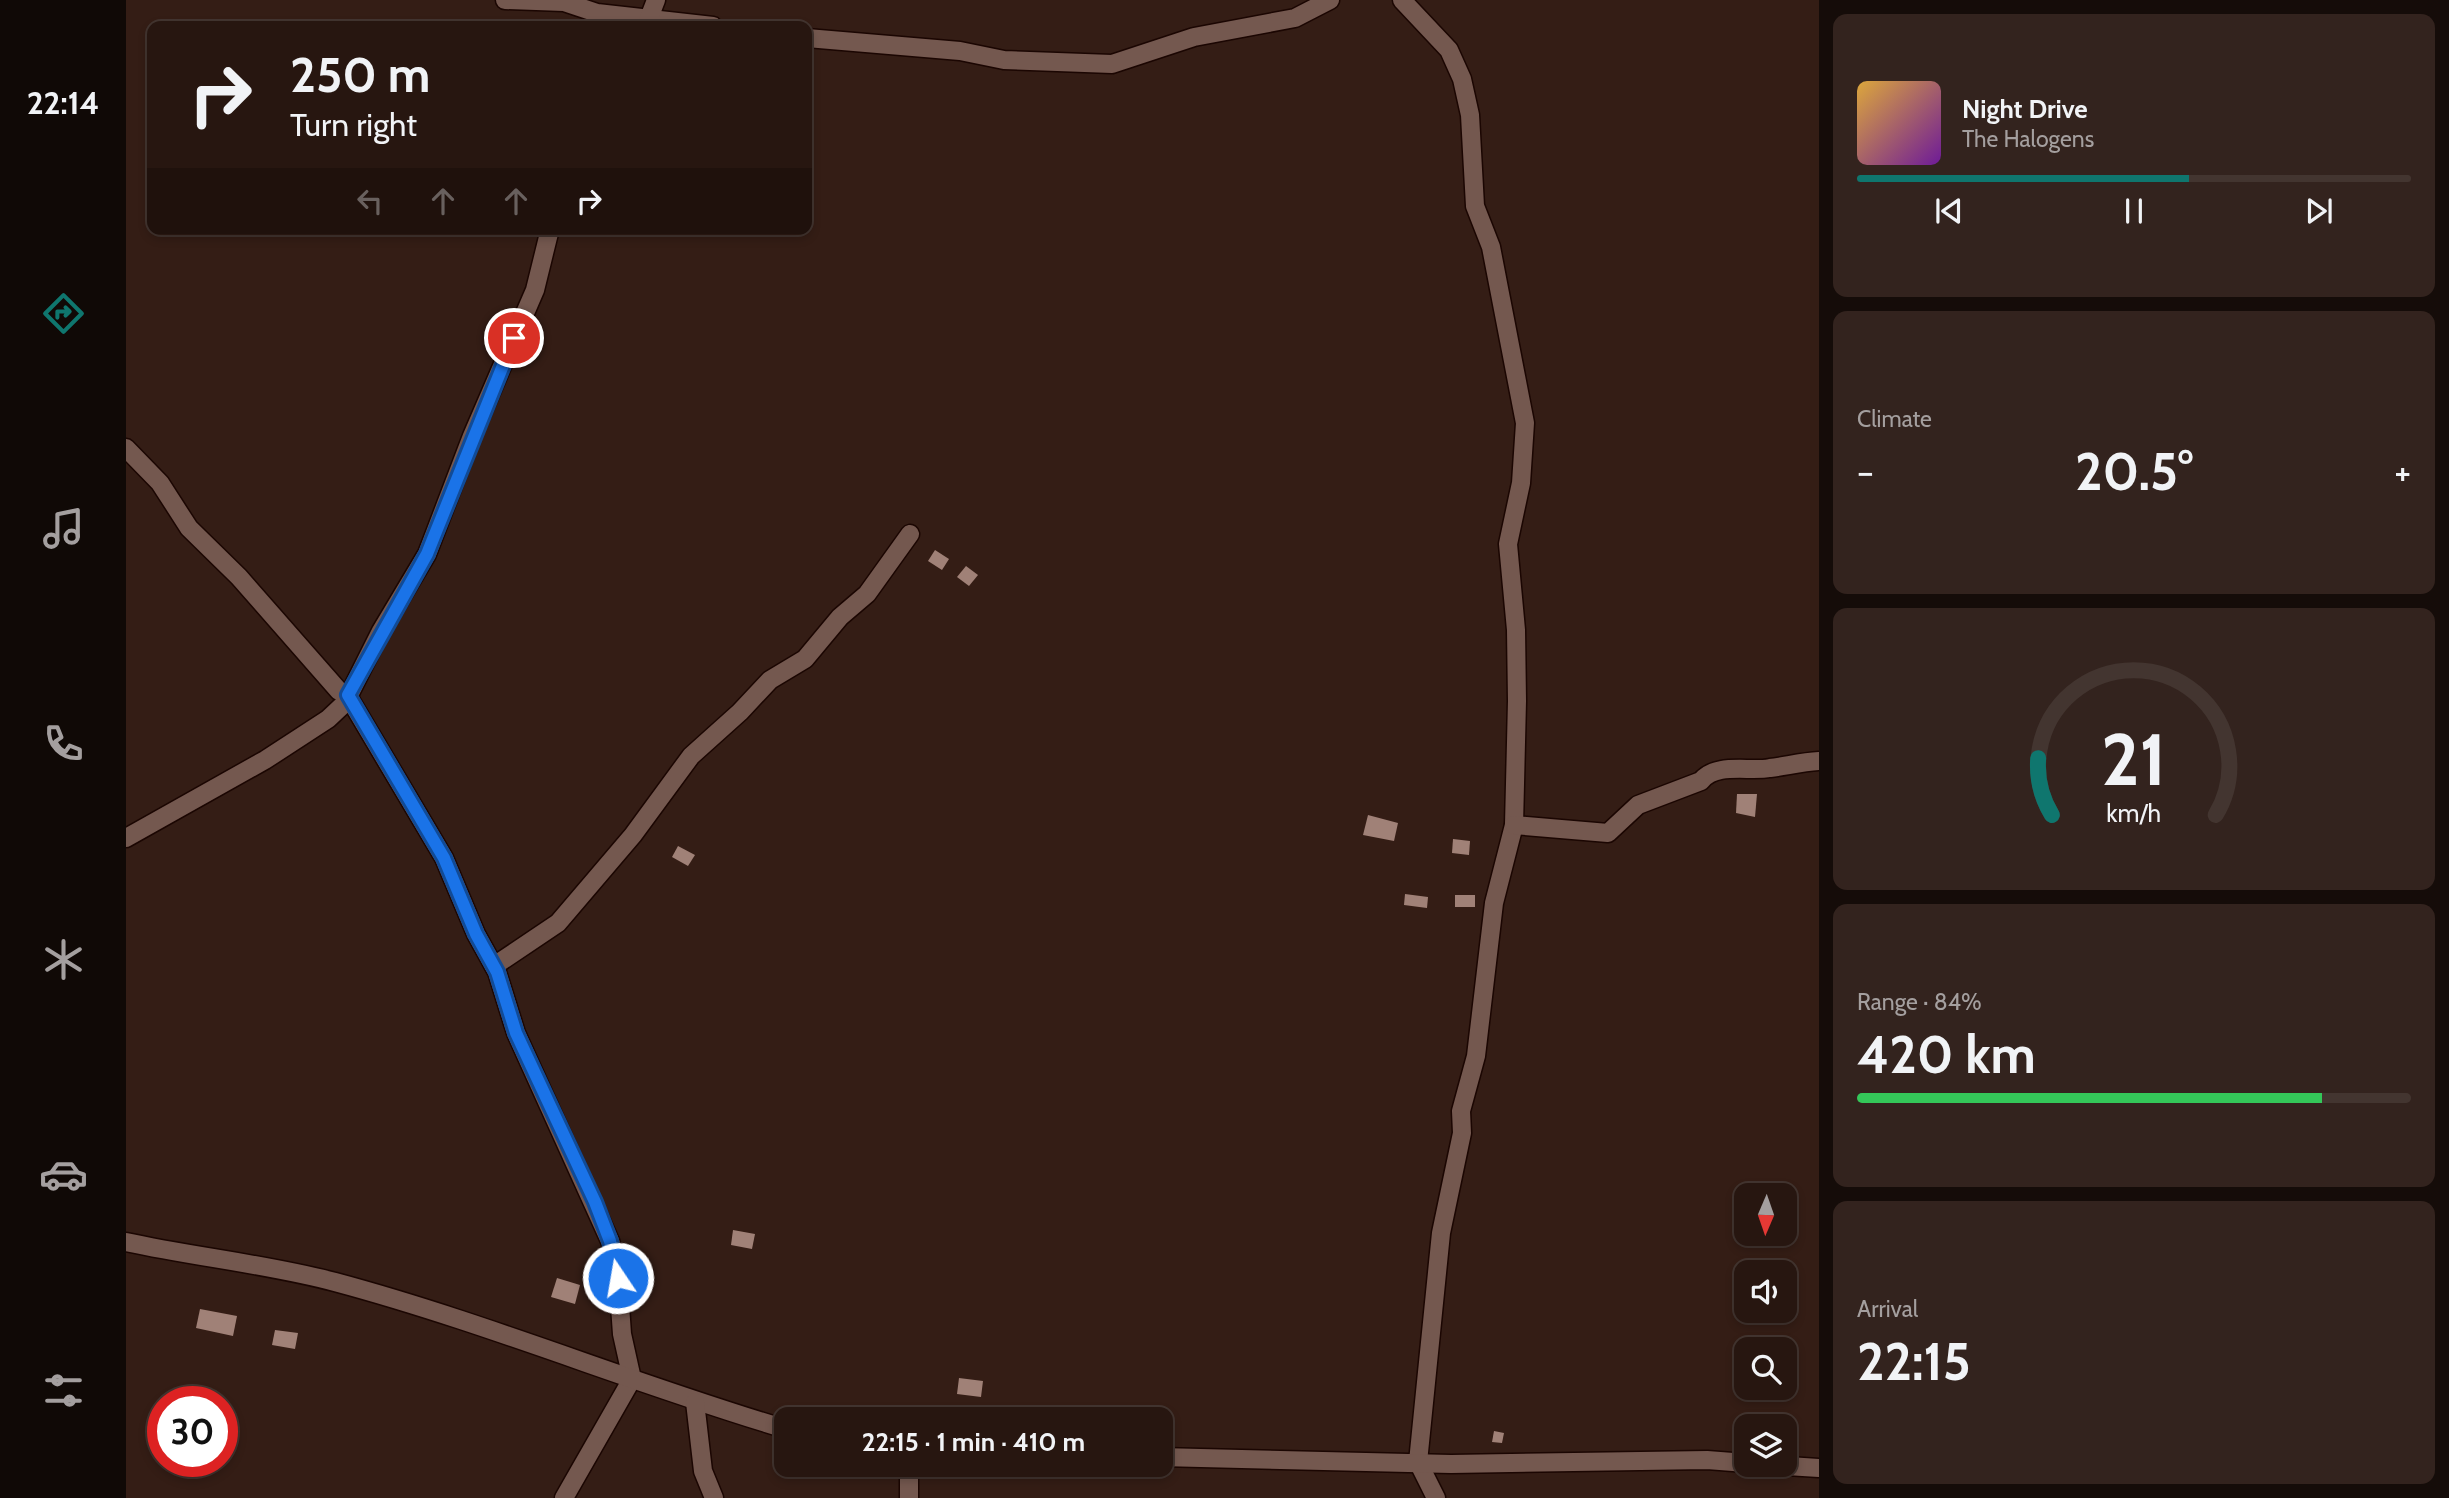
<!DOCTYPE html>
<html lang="en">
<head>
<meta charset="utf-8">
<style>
  :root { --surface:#271610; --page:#33231e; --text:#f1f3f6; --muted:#a49f9f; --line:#433530; --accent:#0f766e }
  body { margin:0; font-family:Cabin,sans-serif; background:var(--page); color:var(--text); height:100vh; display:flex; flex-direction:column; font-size:26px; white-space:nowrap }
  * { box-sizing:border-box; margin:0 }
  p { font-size:23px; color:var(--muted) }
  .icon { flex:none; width:38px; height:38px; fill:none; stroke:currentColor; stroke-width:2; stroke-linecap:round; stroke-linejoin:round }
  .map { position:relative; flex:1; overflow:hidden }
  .sheet { display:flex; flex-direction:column; gap:14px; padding:14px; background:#150c09; width:630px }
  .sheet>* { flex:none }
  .top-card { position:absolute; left:21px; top:21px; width:665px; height:214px; border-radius:14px; box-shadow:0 4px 10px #0003,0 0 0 2px var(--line); background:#271610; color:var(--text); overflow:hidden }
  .needle { width:46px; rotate:182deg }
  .tools { position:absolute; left:1608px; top:1183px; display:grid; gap:14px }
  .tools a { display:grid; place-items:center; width:63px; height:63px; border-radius:14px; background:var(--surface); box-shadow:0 4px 10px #0003,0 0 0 2px var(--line); font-size:35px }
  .speed { position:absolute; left:21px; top:1386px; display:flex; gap:14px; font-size:35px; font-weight:700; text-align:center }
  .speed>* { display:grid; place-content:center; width:91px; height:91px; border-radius:50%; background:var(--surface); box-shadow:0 4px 10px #0003,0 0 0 2px var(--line); line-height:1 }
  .speed .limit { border:10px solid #d22; background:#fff; color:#111 }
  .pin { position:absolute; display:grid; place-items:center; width:60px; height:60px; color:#fff; margin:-30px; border:4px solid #fff; border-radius:50%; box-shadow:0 2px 7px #0007 }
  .me { position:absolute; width:77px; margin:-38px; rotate:348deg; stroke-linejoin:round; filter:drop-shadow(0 0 5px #0008) }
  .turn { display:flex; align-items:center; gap:24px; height:147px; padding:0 28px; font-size:32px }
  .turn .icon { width:91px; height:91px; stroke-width:2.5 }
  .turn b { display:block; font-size:49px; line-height:60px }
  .lanes { display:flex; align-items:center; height:66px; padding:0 28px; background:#0003; justify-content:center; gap:35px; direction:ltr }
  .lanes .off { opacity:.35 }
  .big { font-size:52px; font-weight:800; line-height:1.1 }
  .sheet .widget { flex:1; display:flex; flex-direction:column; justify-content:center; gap:10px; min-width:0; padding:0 24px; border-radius:14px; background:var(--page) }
  .sheet .dial { align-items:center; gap:0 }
  .dial svg { height:182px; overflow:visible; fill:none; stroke:var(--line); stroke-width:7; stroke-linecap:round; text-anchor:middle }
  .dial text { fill:var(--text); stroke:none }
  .song { display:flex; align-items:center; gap:21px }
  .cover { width:84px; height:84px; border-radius:10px; background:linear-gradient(135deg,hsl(40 70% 55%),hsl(280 70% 35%)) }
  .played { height:7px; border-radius:4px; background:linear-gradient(90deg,var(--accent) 60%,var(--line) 60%) }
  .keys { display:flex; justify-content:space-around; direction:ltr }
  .heat { display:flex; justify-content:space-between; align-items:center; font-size:38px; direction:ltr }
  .charge { height:10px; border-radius:5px; background:linear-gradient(90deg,#34c759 84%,var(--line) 0) }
  .trip { position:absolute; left:648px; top:1407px; width:399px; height:70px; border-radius:14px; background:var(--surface); box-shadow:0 4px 10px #0003,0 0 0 2px var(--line); font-weight:800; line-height:70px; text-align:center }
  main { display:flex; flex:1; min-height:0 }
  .tabs { display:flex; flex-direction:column; width:126px; justify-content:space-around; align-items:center; background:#100906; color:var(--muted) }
  .tabs .icon { width:49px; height:49px }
  .tabs .selected { color:var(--accent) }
  .tabs b { font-size:32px; color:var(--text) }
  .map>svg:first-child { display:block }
  .building { fill:#a08177 }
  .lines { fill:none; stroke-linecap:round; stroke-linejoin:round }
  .street-casing { stroke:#1b0602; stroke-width:21 }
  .street { stroke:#74584f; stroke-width:18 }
  .route-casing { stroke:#114b97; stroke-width:18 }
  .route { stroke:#1a73e8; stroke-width:12 }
</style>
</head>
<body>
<main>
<nav class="tabs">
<b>22:14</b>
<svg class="icon selected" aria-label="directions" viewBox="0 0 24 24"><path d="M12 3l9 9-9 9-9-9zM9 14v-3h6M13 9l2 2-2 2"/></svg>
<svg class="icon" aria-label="music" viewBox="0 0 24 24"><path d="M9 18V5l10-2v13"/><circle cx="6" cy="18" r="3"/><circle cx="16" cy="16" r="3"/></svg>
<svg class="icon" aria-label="phone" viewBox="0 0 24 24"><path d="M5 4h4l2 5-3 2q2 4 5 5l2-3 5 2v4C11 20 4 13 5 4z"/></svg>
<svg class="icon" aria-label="climate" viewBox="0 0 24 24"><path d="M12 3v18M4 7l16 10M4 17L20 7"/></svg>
<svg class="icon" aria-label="car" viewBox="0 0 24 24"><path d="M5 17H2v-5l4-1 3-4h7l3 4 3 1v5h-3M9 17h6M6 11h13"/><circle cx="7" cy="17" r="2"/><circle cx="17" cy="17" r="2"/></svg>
<svg class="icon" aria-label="filters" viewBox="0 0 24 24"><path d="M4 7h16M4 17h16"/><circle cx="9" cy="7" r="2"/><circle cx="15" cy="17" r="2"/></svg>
</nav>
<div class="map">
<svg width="1693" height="1498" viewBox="0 0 1693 1498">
  <rect width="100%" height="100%" fill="#341d15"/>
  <g class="building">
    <path d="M 809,550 L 823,559 L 816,570 L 802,561 Z"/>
    <path d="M 840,566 L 852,575 L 843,586 L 831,577 Z"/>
    <path d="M 1611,794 L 1631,794 L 1629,817 L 1610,813 Z"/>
    <path d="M 1242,815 L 1272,823 L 1268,841 L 1237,835 Z"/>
    <path d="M 1327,839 L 1344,841 L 1343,855 L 1326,853 Z"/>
    <path d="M 552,846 L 569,855 L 562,866 L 546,857 Z"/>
    <path d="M 1279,894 L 1302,897 L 1301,908 L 1278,905 Z"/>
    <rect x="1329" y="895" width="20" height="12"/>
    <path d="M 607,1230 L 629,1234 L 626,1249 L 605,1245 Z"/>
    <path d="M 431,1278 L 454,1285 L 449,1304 L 425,1297 Z"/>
    <path d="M 74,1309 L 111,1316 L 107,1336 L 70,1328 Z"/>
    <path d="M 149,1330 L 172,1333 L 169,1349 L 146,1345 Z"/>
    <path d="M 833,1378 L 857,1381 L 855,1397 L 831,1394 Z"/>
    <path d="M 1368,1431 L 1378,1433 L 1376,1443 L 1366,1442 Z"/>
  </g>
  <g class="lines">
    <defs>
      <g id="street">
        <path d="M 379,0 L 438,2 L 471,13 L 587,26"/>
        <path d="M 1276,0 L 1323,50 L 1336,79 L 1344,115 L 1349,206 L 1365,247 L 1399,423 L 1395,483 L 1382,544 L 1390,630 L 1391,701 L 1388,825 L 1368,903 L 1350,1056 L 1335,1111 L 1336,1133 L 1315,1233 L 1292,1462 L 1310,1498"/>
        <path d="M 520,26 L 530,0"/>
        <path d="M 681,38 L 834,51 L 878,60 L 986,64 L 1068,37 L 1169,18 L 1204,0"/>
        <path d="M 0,448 L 34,483 L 63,528 L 113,577 L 213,691 L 222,696 L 318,858 L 350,934 L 371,972 L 390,1033 L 484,1241 L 491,1263 L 496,1334 L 506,1379 L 438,1498"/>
        <path d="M 1388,825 L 1482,833 L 1512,805 L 1575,781 C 1590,762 1623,772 1644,768 C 1660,766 1676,762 1693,761"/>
        <path d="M 0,838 L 139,760 L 202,719 L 219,703 L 255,631 L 301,554 L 346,436 L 409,290 L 424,229"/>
        <path d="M 368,966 L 432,923 L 507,835 L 565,756 L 614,712 L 644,680 L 679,659 L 714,617 L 741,594 L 784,534"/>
        <path d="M 0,1242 C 69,1257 141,1264 209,1282 C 362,1323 508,1384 660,1429"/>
        <path d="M 569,1402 L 577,1471 L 588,1498"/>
        <path d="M 1034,1457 L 1325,1464 L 1581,1460 L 1620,1463"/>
        <path d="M 783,1465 L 783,1498"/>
        <path d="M 1646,1465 L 1693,1468"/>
      </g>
    </defs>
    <use href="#street" class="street-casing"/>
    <use href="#street" class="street"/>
  </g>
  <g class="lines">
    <defs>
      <path id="route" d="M 388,338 L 301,554 L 222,695 L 318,858 L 350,934 L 371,972 L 390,1033 L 469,1202 L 484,1241 L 492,1278"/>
    </defs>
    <use href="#route" class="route-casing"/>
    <use href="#route" class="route"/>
  </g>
</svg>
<div class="tools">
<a><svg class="needle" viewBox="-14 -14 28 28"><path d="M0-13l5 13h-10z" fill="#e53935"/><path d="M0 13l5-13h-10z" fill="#a49f9f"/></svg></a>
<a><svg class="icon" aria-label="sound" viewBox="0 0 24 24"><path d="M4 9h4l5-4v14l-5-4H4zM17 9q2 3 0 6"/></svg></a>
<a><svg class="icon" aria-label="search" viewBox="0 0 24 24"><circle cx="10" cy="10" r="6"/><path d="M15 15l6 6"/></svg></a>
<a><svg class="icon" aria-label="layers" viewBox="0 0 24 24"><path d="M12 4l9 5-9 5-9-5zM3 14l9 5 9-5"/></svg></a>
</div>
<div class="speed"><div class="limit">30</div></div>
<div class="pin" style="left:388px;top:338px;background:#d93025"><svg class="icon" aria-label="arrive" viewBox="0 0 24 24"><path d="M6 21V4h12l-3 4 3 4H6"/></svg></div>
<svg class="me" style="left:492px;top:1278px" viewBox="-20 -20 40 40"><circle r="17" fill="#1a73e8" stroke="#fff" stroke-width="3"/><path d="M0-11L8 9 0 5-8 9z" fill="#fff"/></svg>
<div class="trip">22:15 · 1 min · 410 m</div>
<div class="top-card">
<div class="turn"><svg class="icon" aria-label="right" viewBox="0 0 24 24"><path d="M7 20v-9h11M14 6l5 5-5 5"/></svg><div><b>250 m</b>Turn right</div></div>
<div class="lanes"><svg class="icon off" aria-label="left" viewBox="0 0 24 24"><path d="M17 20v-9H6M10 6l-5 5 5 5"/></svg><svg class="icon off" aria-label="ahead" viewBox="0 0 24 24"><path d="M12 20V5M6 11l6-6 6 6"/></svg><svg class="icon off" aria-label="ahead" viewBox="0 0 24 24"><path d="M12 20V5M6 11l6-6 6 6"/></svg><svg class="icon" aria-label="right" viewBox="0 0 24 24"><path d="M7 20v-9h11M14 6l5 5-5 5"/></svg></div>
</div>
</div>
<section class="sheet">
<div class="widget">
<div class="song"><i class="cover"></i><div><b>Night Drive</b><p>The Halogens</p></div></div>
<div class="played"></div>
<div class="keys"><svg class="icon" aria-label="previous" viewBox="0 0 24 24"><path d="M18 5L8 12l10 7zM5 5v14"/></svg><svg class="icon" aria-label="pause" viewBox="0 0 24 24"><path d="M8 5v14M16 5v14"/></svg><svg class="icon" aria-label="next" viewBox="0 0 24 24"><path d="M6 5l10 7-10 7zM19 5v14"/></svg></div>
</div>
<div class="widget"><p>Climate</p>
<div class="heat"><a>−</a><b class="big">20.5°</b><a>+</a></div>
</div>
<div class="widget dial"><svg viewBox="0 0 100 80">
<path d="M14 69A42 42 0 1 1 86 69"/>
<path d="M14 69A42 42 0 0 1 8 44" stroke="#0f766e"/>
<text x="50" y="56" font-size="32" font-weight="700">21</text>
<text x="50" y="72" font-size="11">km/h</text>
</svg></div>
<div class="widget"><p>Range · 84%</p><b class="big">420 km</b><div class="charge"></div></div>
<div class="widget"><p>Arrival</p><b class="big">22:15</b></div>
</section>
</main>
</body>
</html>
